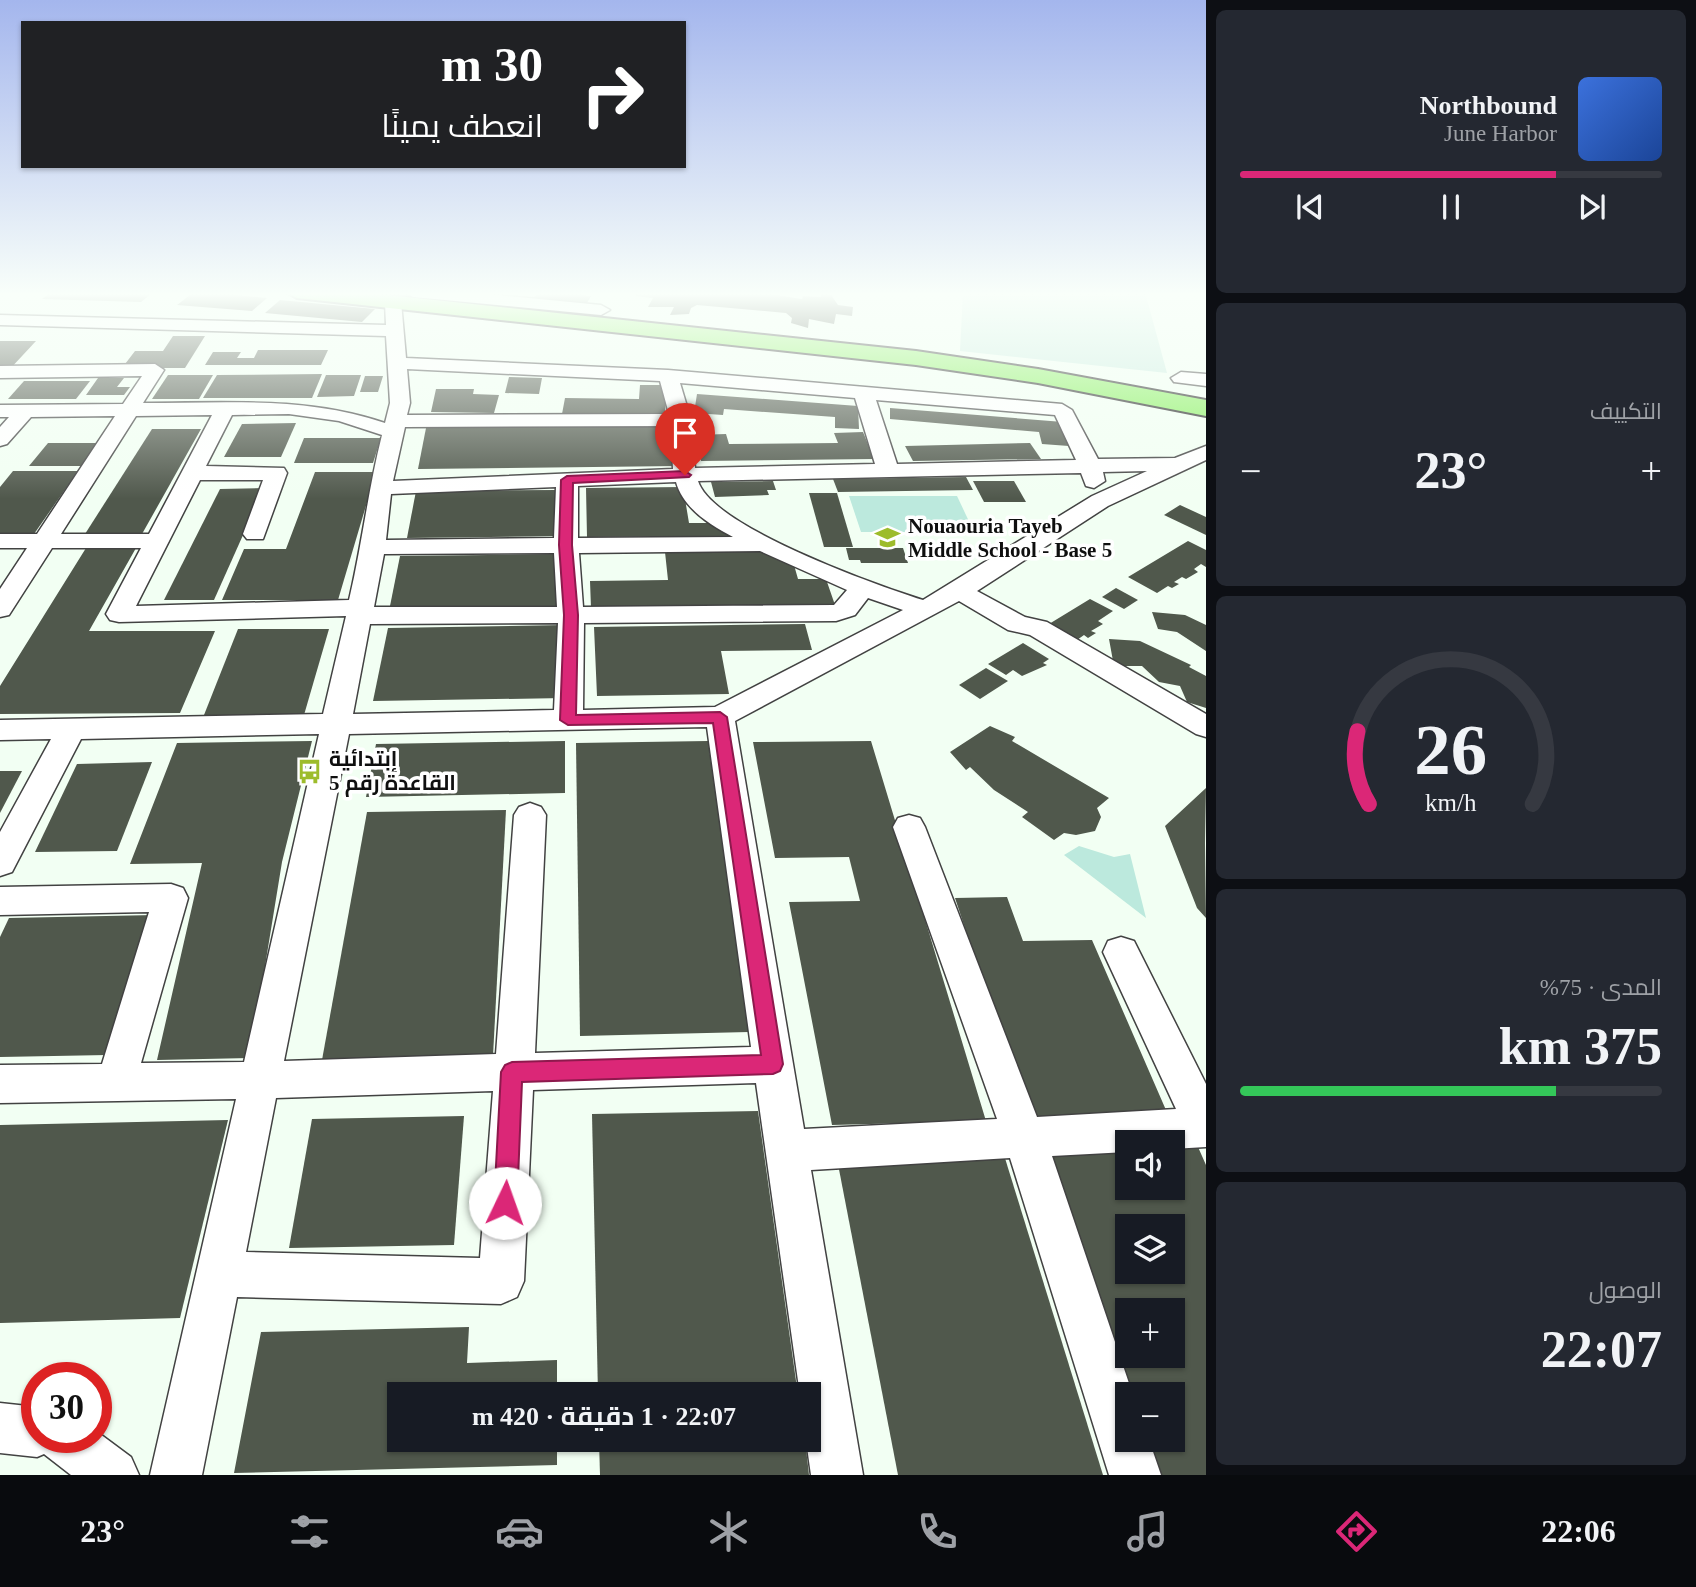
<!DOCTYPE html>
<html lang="ar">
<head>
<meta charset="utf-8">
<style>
  :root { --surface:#171b24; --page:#242831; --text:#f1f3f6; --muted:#9ea1a6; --line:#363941; --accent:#db2777 }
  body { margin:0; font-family:"Times New Roman",Cairo,serif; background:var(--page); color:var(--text); direction:rtl; height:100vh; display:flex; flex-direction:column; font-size:26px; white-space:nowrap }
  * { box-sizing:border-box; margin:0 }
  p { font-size:23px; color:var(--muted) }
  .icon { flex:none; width:38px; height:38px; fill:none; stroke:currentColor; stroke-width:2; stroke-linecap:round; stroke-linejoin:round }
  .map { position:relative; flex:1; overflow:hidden; direction:ltr }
  .panel { display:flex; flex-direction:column; gap:10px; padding:10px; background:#0d0f14; width:490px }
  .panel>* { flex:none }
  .top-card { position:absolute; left:21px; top:21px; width:665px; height:147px; border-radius:0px; box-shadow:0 2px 5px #0004; direction:rtl; background:#202124; color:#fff; overflow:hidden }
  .buttons { position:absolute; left:1115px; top:1130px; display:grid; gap:14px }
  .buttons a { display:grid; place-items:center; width:70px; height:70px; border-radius:0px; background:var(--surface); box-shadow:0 2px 5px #0004; font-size:35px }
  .speed { position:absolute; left:21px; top:1362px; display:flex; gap:14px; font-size:35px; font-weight:700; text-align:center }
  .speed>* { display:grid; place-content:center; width:91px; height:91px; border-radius:50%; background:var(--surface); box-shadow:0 2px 5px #0004; line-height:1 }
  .speed .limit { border:10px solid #d22; background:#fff; color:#111 }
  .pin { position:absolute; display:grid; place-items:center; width:60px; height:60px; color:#fff; margin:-72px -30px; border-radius:50% 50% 50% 0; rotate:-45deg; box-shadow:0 0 7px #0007 }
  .pin .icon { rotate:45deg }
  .me { position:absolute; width:77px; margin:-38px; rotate:3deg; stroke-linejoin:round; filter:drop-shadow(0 0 5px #0008) }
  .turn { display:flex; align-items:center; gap:24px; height:147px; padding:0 28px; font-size:32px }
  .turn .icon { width:91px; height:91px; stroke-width:2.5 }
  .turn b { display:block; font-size:49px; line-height:60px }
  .big { font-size:52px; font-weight:700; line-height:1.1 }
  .panel .card { flex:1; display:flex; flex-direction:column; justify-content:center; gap:10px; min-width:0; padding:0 24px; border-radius:10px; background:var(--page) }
  .panel .dial { align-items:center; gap:0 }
  .dial svg { height:182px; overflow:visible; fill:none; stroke:var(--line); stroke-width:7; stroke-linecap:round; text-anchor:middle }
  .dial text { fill:var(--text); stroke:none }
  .song { display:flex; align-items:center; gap:21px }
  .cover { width:84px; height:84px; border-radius:10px; background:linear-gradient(135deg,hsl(220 70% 55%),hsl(220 70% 35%)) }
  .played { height:7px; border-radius:4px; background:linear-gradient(90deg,var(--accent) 75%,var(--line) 75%) }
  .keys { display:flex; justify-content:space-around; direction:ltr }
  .heat { display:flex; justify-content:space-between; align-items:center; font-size:38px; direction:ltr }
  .charge { height:10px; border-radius:5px; background:linear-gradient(90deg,#34c759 75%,var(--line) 0) }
  .trip { position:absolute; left:387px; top:1382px; width:434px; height:70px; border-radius:0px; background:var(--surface); box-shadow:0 2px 5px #0004; font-weight:700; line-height:70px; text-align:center; direction:rtl }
  .menu { display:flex; height:112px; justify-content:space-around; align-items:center; background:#090b0e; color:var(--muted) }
  .menu .icon { width:49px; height:49px }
  .menu .on { color:var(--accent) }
  .menu b { font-size:32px; color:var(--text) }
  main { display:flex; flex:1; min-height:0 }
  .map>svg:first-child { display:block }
  .green { fill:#bce9dd }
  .pitch { fill:#cbede0 }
  .building { fill:#50584c; fill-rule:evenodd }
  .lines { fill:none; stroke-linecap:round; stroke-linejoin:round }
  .minor-casing { stroke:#424242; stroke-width:3 }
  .highway-casing { stroke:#202020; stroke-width:4 }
  .minor { fill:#fff; fill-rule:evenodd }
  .highway { fill:#88f05f; fill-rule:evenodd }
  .route { fill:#db2777; stroke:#8e194d; stroke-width:2 }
  .labels { text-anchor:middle; stroke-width:7; stroke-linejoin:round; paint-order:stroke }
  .poi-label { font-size:21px; font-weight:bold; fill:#0f0f0f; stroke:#fff; text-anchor:start }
</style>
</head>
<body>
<main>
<section class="panel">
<div class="card">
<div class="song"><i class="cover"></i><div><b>Northbound</b><p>June Harbor</p></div></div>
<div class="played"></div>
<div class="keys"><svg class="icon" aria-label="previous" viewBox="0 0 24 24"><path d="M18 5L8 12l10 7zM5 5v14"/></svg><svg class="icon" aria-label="pause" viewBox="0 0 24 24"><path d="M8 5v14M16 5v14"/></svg><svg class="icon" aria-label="next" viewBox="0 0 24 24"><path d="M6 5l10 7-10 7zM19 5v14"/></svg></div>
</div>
<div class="card"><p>التكييف</p>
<div class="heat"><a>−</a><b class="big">23°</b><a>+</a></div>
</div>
<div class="card dial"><svg viewBox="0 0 100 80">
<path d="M14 69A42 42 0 1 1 86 69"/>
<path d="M14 69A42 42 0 0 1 9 37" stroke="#db2777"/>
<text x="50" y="56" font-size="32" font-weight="700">26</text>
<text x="50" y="72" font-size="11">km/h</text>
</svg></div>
<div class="card"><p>المدى · 75%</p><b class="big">375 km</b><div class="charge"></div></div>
<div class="card"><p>الوصول</p><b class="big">22:07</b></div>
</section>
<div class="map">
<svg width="1206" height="1475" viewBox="0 0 1206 1475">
  <rect width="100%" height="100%" fill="#f2fff3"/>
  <g class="green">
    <path d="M 849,496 L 957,496 L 974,532 L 861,532 Z"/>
    <path d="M 1079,846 L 1114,857 L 1130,854 L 1146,918 L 1064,855 Z"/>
  </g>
  <path class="pitch" d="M 963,292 L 1145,292 L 1167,373 L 960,351 Z"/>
  <g class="building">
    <path d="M 51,292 L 129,292 L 151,294 L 141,302 L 42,299 Z"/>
    <path d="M 194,292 L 206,292 L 267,298 L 252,311 L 177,305 Z"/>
    <path d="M 538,292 L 582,292 L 580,295 L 591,296 L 587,303 L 534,298 Z"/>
    <path d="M 638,292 L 758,292 L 802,299 L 803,296 L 821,297 L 821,294 L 831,295 L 838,305 L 853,307 L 852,316 L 836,314 L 834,324 L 809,319 L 808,328 L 791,323 L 792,318 L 786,313 L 697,305 L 691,308 L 689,314 L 670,315 L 674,307 L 648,307 L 653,298 L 636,296 Z"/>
    <path d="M 280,300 L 375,309 L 362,322 L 265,313 Z"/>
    <path d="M 173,336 L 205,336 L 185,368 L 122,368 L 135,351 L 163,351 Z"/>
    <path d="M 0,341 L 36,341 L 9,370 L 0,370 Z"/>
    <path d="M 258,350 L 328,350 L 321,365 L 205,365 L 213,352 L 241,352 L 237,358 L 254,358 Z"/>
    <path d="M 322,374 L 312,398 L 203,398 L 217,375 Z"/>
    <path d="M 168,375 L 213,375 L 199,399 L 152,399 Z"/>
    <path d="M 326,375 L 361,375 L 354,396 L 317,397 Z"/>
    <path d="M 365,376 L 383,376 L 378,392 L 360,392 Z"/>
    <path d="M 509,377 L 542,378 L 539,394 L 505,393 Z"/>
    <path d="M 98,378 L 124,378 L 117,387 L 130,387 L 124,395 L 86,395 Z"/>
    <path d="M 24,381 L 90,381 L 76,399 L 8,399 Z"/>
    <path d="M 640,385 L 666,385 L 665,416 L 562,414 L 565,398 L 639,399 Z"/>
    <path d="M 436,389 L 474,389 L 473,394 L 499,395 L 494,413 L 431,412 Z"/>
    <path d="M 697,394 L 858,406 L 859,429 L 835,428 L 835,417 L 724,409 L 723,415 L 694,413 Z"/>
    <path d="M 890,408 L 1063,422 L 1069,446 L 1042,444 L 1039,432 L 890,419 Z"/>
    <path d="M 296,423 L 281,457 L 224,457 L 242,424 Z"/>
    <path d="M 671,425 L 678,466 L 418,469 L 426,428 Z"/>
    <path d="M 152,429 L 201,429 L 142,534 L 85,534 Z"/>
    <path d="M 863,432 L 874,459 L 701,461 L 696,435 L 726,434 L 729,444 L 838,443 L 834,433 Z"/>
    <path d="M 304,438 L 381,438 L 373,463 L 294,463 Z"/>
    <path d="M 48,443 L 100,443 L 83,466 L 29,466 Z"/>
    <path d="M 1030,443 L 1041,459 L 913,461 L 905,446 Z"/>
    <path d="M 13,471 L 78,471 L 34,534 L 0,534 L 0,487 Z"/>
    <path d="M 315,472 L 376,472 L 338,600 L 222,600 L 244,549 L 286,549 Z"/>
    <path d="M 966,477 L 973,490 L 838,492 L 833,479 Z"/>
    <path d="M 773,481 L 776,490 L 767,490 L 769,495 L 715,497 L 711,482 Z"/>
    <path d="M 973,481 L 1014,481 L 1026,502 L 984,502 Z"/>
    <path d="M 683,487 L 689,523 L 726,523 L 729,536 L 587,537 L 586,488 Z"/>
    <path d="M 264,488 L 214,600 L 164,600 L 220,489 Z"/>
    <path d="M 557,490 L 557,536 L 407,538 L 416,491 Z"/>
    <path d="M 809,493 L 837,493 L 853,547 L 824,547 Z"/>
    <path d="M 1180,505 L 1206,517 L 1206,535 L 1164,515 Z"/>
    <path d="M 1188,541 L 1206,550 L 1206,567 L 1201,564 L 1194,569 L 1198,572 L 1186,579 L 1182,577 L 1174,582 L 1179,584 L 1172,588 L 1168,586 L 1157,593 L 1128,577 Z"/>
    <path d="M 86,548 L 136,548 L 89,631 L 215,631 L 180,713 L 0,714 L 0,686 Z"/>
    <path d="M 846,548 L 903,548 L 908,563 L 861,563 L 860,560 L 849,560 Z"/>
    <path d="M 665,552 L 762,552 L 794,565 L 798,579 L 826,579 L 835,605 L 591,608 L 590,581 L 668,580 Z"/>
    <path d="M 562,554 L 562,609 L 389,611 L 400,556 Z"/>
    <path d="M 1116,588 L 1138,600 L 1124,609 L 1102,597 Z"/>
    <path d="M 1090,599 L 1113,611 L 1098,621 L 1103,624 L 1091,631 L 1096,633 L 1088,638 L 1084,635 L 1077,640 L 1049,624 Z"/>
    <path d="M 1152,612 L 1185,615 L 1206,625 L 1206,651 L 1177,632 L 1158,629 Z"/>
    <path d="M 805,624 L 812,650 L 721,651 L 729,694 L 597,696 L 594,627 Z"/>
    <path d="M 565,625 L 565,698 L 373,701 L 388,628 Z"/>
    <path d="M 238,629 L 329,629 L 304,715 L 204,715 Z"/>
    <path d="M 1109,639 L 1140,641 L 1191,665 L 1189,667 L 1206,676 L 1206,708 L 1187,702 L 1180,686 L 1159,682 L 1142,666 L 1123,666 L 1113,661 Z"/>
    <path d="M 1023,643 L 1049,659 L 1043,663 L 1047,665 L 1022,676 L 1013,670 L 1006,675 L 988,664 Z"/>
    <path d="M 986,668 L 1008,681 L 980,699 L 959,685 Z"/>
    <path d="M 990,726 L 1015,737 L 1012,741 L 1109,798 L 1097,808 L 1101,817 L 1095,831 L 1076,835 L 1064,833 L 1054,840 L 1022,817 L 1028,812 L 994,790 L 970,767 L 966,770 L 950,752 Z"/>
    <path d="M 312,741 L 282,862 L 250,1058 L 157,1060 L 202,863 L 130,864 L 177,743 Z"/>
    <path d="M 565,741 L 565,793 L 366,797 L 376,744 Z"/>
    <path d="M 708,741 L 749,1032 L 580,1036 L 576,743 Z"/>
    <path d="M 871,741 L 986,1121 L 832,1125 L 789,902 L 860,901 L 849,857 L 775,858 L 753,742 Z"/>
    <path d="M 152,762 L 117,851 L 35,852 L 77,764 Z"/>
    <path d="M 0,771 L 22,771 L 0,813 Z"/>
    <path d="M 1206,788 L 1205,843 L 1206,918 L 1197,908 L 1165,826 Z"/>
    <path d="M 506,810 L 493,1056 L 322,1060 L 367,812 Z"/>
    <path d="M 1007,897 L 1023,941 L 1092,940 L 1169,1117 L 1029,1120 L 955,898 Z"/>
    <path d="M 155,915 L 107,1055 L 0,1057 L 0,937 L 9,918 Z"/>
    <path d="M 758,1111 L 798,1395 L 598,1395 L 592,1114 Z"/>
    <path d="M 464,1116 L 454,1245 L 289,1248 L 312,1119 Z"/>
    <path d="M 228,1120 L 180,1318 L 0,1323 L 0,1125 Z"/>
    <path d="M 1198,1147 L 1206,1165 L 1206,1475 L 1158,1475 L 1146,1440 L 1172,1440 L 1172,1395 L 1131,1395 L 1047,1150 L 1127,1149 L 1127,1188 L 1172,1188 L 1172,1148 ZM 1127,1227 L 1172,1227 L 1172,1272 L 1127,1272 ZM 1127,1311 L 1172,1311 L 1172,1356 L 1127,1356 Z"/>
    <path d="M 1004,1155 L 1103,1475 L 898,1475 L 837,1159 Z"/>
    <path d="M 469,1327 L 467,1363 L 557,1360 L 557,1395 L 399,1395 L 399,1440 L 557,1440 L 557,1465 L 234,1473 L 261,1332 Z"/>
    <path d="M 599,1440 L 805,1440 L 809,1475 L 600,1475 Z"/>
  </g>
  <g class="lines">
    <defs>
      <g id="minor">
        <path d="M 405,292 L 466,292 L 601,305 L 610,310 L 601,315 L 413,297 Z"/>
        <path d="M 393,297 L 401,302 L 406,358 L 668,370 L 1062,404 L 1072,410 L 1098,459 L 1175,458 L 1206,446 L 1206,460 L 1108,506 L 977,591 L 1025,617 L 1047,622 L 1206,714 L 1206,737 L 1196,734 L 1030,635 L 1008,630 L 959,601 L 735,721 L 804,1129 L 997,1119 L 893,827 L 898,818 L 909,815 L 920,818 L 925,827 L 1037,1117 L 1176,1109 L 1103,952 L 1108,941 L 1121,937 L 1134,941 L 1206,1084 L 1206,1147 L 1172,1149 L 1172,1143 L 1127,1143 L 1127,1152 L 1052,1156 L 1133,1395 L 1127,1395 L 1127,1440 L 1149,1440 L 1161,1475 L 1109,1475 L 1010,1158 L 811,1170 L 863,1475 L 811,1475 L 806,1440 L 808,1395 L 800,1395 L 756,1083 L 533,1090 L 524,1281 L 517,1297 L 501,1304 L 237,1297 L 202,1475 L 150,1475 L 236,1099 L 0,1103 L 0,1065 L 102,1064 L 149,912 L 0,915 L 0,887 L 171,884 L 183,888 L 188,898 L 141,1063 L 244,1062 L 319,734 L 81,739 L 12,872 L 0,876 L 0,832 L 51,739 L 0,740 L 0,720 L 323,714 L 346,616 L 119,622 L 110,620 L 106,614 L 141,548 L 52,548 L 9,615 L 0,617 L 0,589 L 27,548 L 0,548 L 0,534 L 37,534 L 115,416 L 31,417 L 7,444 L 0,446 L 0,427 L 9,417 L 0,417 L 0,405 L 123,404 L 142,376 L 0,378 L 0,366 L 155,364 L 164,370 L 143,403 C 226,403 306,396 385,423 L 390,403 L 386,336 L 0,325 L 0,315 L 386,325 L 385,302 ZM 407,369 L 660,381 L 669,414 L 407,415 L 410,403 ZM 680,383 L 855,398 L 875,464 L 695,468 L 691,420 ZM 876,400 L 1055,415 L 1076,460 L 897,464 ZM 289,414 L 339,421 L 382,435 C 368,490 362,545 349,600 L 136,606 L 200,480 L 263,480 L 243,534 L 247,539 L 263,539 L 287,473 L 284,468 L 206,466 L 232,415 ZM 212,415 L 149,534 L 61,534 L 136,416 ZM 671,426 L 673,469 L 393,481 L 405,427 ZM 1147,471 L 1092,496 L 923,600 C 876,585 712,527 698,481 L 1081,473 L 1086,486 L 1094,488 L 1105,481 L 1103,472 ZM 676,482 C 683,508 710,525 733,537 L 578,538 L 578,486 ZM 556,487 L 554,538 L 386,540 L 391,494 ZM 760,551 L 847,590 L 834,605 L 583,607 L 579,553 ZM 554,553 L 557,607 L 374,607 L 384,554 ZM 868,598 L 903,610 L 715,707 L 583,710 L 584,623 L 836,621 L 855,615 ZM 558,623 L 554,710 L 353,714 L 370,624 ZM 707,727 L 751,1047 L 535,1053 L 546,815 L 541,807 L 530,803 L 519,807 L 514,815 L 496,1054 L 284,1061 L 349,734 ZM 493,1091 L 480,1258 L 246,1252 L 276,1098 Z"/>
        <path d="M 1181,372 L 1206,374 L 1206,386 L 1174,382 L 1171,378 Z"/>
        <path d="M 0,1403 L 37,1407 L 37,1437 L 96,1437 L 96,1431 L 131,1457 L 139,1475 L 71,1475 L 44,1454 L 37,1457 L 0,1453 Z"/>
      </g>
      <path id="highway" d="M 286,292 L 359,292 L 916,351 L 1038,369 L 1206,400 L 1206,416 L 1038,383 L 916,365 L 297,298 Z"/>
    </defs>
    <use href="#minor" class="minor-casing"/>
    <use href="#highway" class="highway-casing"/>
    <use href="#minor" class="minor"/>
    <use href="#highway" class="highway"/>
  </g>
  <linearGradient id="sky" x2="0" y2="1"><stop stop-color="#a4b6ed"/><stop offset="0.59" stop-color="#f9fffa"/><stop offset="1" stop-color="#f9fffa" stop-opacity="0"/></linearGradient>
  <rect width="1206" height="499" fill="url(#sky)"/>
  <path class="route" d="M 685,471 L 691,475 L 689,477 L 573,483 L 572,545 L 578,615 L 576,715 L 720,712 L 727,717 L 783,1064 L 780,1071 L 773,1074 L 522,1082 L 517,1203 L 513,1211 L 505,1214 L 497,1211 L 494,1203 L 501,1072 L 505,1065 L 512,1062 L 761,1055 L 713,723 L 568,725 L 560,720 L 564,615 L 559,545 L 561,480 L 567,476 Z"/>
  <defs>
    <symbol id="school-bare" viewBox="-9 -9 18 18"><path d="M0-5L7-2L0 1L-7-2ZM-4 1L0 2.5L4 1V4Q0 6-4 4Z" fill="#9dbc2b" stroke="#fff" stroke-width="2.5" paint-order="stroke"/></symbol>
    <symbol id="bus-bare" viewBox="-9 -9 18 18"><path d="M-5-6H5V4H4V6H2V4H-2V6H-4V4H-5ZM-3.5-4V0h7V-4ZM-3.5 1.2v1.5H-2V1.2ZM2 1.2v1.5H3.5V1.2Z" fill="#9dbc2b" stroke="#fff" stroke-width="2.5" paint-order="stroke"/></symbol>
  </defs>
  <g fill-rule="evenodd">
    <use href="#school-bare" x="870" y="520" width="35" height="35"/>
    <use href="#bus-bare" x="292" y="754" width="35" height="35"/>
  </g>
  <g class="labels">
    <g class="poi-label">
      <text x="908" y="533">Nouaouria Tayeb<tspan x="908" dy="24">Middle School - Base 5</tspan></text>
      <text x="329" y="766">إبتدائية<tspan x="329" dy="24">القاعدة رقم 5</tspan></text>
    </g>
  </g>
</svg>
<div class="buttons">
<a><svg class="icon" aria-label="sound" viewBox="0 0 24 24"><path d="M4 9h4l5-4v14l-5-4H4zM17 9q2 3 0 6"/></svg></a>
<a><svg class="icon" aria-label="layers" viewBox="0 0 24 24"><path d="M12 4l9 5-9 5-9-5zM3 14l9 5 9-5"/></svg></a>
<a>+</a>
<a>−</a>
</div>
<div class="speed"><div class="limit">30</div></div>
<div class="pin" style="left:685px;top:475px;background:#d93025"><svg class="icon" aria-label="arrive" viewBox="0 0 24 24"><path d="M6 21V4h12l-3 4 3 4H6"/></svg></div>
<svg class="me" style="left:505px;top:1203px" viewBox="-20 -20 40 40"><circle r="19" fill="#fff"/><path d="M0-13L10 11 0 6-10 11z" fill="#db2777"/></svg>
<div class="trip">22:07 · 1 دقيقة · 420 m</div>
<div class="top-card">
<div class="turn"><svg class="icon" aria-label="right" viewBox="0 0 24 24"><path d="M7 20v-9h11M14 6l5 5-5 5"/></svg><div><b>30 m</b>انعطف يمينًا</div></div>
</div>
</div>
</main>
<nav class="menu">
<b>22:06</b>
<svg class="icon on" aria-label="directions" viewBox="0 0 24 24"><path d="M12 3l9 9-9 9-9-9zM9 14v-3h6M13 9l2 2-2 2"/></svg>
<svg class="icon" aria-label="music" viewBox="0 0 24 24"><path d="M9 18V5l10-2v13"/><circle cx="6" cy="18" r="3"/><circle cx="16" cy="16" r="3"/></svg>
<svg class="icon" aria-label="phone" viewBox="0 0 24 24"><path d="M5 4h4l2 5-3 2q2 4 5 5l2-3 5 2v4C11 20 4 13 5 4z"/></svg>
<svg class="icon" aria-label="climate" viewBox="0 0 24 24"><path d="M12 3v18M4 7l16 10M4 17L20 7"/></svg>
<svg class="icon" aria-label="car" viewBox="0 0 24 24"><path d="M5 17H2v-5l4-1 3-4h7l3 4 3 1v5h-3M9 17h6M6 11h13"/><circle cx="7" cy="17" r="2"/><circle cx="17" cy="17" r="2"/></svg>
<svg class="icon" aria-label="filters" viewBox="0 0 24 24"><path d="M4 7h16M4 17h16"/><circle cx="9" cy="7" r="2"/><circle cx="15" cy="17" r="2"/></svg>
<b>23°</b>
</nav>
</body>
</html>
